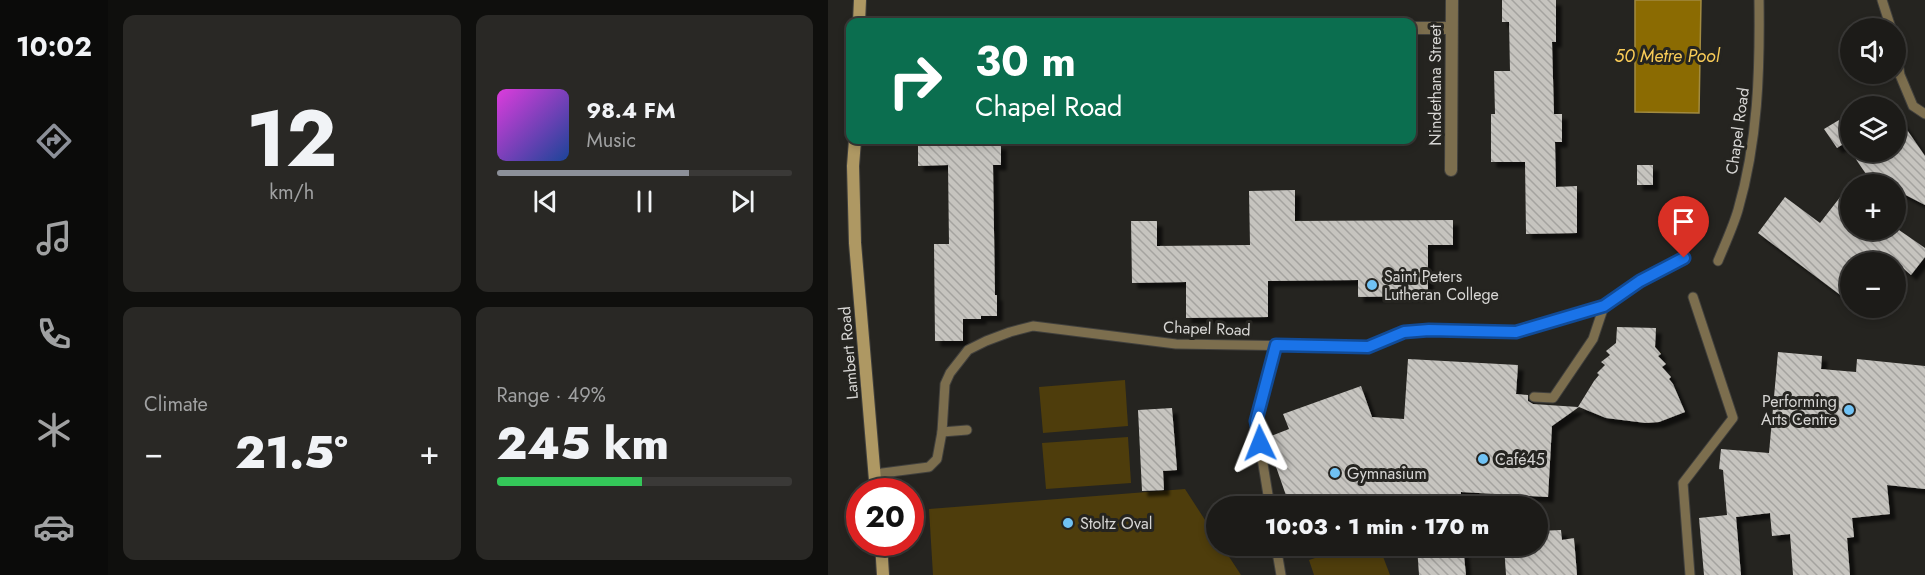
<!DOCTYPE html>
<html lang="en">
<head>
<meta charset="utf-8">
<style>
  :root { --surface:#1c1b18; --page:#292825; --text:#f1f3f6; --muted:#a0a1a2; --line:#3a3937; --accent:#8c9099 }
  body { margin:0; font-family:Jost,sans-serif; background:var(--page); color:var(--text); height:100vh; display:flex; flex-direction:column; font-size:22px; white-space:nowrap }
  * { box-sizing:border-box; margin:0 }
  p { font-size:20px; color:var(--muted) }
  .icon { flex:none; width:33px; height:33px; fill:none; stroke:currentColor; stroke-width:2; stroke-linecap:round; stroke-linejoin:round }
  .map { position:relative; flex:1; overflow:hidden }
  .side { display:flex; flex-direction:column; gap:15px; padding:15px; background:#0f0f0d; width:720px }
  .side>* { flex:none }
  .hud { position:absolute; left:18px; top:18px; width:570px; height:126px; border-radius:12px; box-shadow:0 3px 9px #0003,0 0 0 2px var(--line); background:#0b6e4f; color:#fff; overflow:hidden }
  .controls { position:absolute; left:1012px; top:18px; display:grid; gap:12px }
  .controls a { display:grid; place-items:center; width:66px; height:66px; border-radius:50%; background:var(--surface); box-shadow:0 3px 9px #0003,0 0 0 2px var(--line); font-size:30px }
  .speed { position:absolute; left:18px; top:478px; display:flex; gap:12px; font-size:30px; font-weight:700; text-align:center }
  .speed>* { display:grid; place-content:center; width:78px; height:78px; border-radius:50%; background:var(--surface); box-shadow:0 3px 9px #0003,0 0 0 2px var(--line); line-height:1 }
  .speed .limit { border:9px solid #d22; background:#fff; color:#111 }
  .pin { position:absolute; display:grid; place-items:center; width:51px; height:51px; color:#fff; margin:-62px -26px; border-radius:50% 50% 50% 0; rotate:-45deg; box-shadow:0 0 6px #0007 }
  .pin .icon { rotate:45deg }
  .me { position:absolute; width:66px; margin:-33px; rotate:358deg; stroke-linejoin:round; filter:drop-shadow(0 0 4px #0008) }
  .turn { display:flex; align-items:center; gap:21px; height:126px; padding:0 30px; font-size:27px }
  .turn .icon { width:78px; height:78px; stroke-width:2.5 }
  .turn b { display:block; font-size:42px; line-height:51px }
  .big { font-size:45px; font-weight:800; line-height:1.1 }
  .side .widget { flex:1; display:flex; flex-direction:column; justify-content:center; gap:9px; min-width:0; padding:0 21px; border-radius:12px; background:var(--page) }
  .side .dial { align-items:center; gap:0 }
  .dial b { font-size:78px; line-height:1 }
  .song { display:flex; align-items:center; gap:18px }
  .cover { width:72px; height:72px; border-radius:9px; background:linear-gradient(135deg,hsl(300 70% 55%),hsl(220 70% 35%)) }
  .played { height:6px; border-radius:3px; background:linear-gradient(90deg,var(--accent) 65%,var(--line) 65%) }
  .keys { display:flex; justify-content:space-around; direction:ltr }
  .heat { display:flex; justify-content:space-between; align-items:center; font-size:33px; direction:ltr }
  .charge { height:9px; border-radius:4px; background:linear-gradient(90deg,#34c759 49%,var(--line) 0) }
  .side .tiles { flex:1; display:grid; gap:15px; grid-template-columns:repeat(2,1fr) }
  .trip { position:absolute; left:378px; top:496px; width:342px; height:60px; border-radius:30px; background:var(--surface); box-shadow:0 3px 9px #0003,0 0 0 2px var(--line); font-weight:800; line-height:60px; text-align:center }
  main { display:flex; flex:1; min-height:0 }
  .dock { display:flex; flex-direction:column; width:108px; justify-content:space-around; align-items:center; background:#0b0b0a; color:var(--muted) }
  .dock .icon { width:42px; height:42px }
  .dock .current { color:var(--accent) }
  .dock b { font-size:27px; color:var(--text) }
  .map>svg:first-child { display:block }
  .green { fill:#4e3d0c }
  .water { fill:#8b6b02; stroke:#a28b41; stroke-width:1.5 }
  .building { fill:url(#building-back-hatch); filter:url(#shadow) }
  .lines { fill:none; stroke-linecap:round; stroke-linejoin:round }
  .service-casing { stroke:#41403d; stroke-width:11 }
  .minor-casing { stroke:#41403d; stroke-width:14 }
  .secondary-casing { stroke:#41403d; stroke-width:14 }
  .service { stroke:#7c6e4e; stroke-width:9 }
  .minor { stroke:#7c6e4e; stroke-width:12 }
  .secondary { stroke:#ae9863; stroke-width:12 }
  .route-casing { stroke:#114b97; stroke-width:15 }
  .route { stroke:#1a73e8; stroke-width:10 }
  .poi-dot { fill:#70c2f4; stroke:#252420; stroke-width:2 }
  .labels { text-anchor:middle; stroke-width:6; stroke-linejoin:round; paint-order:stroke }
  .street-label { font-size:16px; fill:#d7d6d4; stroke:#252420 }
  .poi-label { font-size:16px; fill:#d7d6d4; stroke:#252420; text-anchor:start }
  .water-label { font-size:18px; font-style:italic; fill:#f8cb58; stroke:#252420 }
</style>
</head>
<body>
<main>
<nav class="dock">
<b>10:02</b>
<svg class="icon current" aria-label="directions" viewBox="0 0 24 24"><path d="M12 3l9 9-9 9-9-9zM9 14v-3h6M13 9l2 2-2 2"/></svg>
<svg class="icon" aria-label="music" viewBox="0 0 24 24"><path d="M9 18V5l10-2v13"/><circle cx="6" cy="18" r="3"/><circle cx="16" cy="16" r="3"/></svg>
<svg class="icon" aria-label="phone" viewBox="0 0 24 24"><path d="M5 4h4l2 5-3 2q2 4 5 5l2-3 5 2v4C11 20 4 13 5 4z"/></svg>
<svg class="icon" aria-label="climate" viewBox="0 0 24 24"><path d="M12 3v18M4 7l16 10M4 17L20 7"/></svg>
<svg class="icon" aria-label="car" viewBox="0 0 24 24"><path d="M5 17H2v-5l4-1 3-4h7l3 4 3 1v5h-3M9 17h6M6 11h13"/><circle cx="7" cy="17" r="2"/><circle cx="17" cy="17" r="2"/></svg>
</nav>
<section class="side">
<div class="tiles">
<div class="widget dial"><b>12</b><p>km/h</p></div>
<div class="widget">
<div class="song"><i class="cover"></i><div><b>98.4 FM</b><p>Music</p></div></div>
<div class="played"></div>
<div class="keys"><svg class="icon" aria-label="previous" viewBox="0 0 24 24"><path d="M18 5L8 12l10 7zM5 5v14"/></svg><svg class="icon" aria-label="pause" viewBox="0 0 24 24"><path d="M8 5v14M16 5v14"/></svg><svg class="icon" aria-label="next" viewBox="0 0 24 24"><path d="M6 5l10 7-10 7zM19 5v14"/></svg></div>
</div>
<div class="widget"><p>Climate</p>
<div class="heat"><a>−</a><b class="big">21.5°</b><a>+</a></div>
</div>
<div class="widget"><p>Range · 49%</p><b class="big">245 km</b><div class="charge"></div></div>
</div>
</section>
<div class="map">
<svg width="1097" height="575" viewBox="0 0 1097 575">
  <defs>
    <pattern id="building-back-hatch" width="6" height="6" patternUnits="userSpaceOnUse" patternTransform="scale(1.5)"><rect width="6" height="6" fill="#c6c4bf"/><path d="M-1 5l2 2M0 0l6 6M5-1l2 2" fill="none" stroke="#a4a39f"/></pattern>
    <filter id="shadow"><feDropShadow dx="5.5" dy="5.5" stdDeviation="1.5" flood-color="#0009"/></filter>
  </defs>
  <rect width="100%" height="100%" fill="#252420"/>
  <g class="green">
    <path d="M 297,380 L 300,426 L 215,433 L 211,387 Z"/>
    <path d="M 300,437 L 303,483 L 218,489 L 214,443 Z"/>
    <path d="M 357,489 L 388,537 L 388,546 L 394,546 L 413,575 L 105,575 L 101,509 Z"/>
    <path d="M 523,546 L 551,546 L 562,575 L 486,575 L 481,560 Z"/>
  </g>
  <path class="water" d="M 807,0 L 873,0 L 871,113 L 807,112 Z"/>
  <g class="building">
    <path d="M 674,0 L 728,0 L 728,42 L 724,42 L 726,114 L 734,114 L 734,142 L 727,142 L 728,187 L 749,186 L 749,233 L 698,234 L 697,162 L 663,162 L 663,114 L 667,114 L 666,71 L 682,71 L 681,22 L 674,22 Z"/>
    <path d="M 1068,114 L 1097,156 L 1097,205 L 1068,190 L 1068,184 L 1058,184 L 1038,174 L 1023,152 L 1068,152 Z"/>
    <path d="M 1023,119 L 1023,139 L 1009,148 L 996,129 L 1011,120 L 1015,125 Z"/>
    <path d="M 90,140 L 146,140 L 146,144 L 173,144 L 173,165 L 165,165 L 167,295 L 169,295 L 169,316 L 153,316 L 153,319 L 135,319 L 135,341 L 107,341 L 106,244 L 121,244 L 120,165 L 90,166 Z"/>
    <rect x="809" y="165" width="16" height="20"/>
    <path d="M 1023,183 L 1023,230 L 1071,230 L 1097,248 L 1097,257 L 1083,275 L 1068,262 L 1023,262 L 1023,303 L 930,233 L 957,197 L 992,223 Z"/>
    <path d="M 467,190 L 467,221 L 625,220 L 625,245 L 600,245 L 600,296 L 530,297 L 530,280 L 440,281 L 440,317 L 358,318 L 358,282 L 304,283 L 303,221 L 329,221 L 329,246 L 422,245 L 421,191 Z"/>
    <path d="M 789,327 L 828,328 L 827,347 L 833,354 L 830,356 L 838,364 L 834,367 L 843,377 L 841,379 L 845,384 L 857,412 L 831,422 L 818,423 L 778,418 L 751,407 L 724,426 L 720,497 L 633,492 L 632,507 L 462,507 L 438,438 L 461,429 L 455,414 L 533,386 L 544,417 L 576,419 L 580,359 L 690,365 L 688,394 L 700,395 L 700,401 L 705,404 L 750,407 L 766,381 L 771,375 L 769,373 L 777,365 L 773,362 L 782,355 L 778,351 L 788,343 Z"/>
    <path d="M 950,352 L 994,356 L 993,369 L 1028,372 L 1029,359 L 1097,366 L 1097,489 L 1059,485 L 1062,514 L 1024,518 L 1026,537 L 1019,538 L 1022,575 L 965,575 L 962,534 L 944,536 L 942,513 L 908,517 L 913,575 L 876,575 L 871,518 L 899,515 L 895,470 L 891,469 L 893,449 L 941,453 Z"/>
    <path d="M 344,408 L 349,470 L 335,471 L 336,490 L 314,491 L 310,410 Z"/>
    <path d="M 733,530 L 734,540 L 746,538 L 749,575 L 678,575 L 676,546 L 710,546 L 710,531 Z"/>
    <path d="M 589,546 L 635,546 L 638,575 L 591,575 Z"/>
  </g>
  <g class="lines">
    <defs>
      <g id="service">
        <path d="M 1054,0 L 1063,28"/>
        <path d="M 1068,52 L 1072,75 L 1085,106 L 1097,114"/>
        <path d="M 890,261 C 897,244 905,227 910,210 C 930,141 932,71 931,0"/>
        <path d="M 706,397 L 725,398 L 765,339 L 776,306"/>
        <path d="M 114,432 L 139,430"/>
        <path d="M 47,474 L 101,467 L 109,459 L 114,432 L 117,384 L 122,373 L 140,350 L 158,341 L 182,332 L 205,326 L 348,344 L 540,347 L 576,332 L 601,330 L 688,332 L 776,306 L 812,281 L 856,258"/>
        <path d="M 442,507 L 428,421 L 448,345"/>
        <path d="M 448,546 L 453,575"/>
        <path d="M 862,575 L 855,483 L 905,418 L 865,297"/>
      </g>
      <g id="minor">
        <path d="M 584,28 L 623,28"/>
        <path d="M 623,170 L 624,0"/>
      </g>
      <g id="secondary">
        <path d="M 31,22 L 32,0"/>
        <path d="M 27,140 L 25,166 L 27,243 L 48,492"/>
        <path d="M 53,543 L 55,575"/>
      </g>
    </defs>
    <use href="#service" class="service-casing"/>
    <use href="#minor" class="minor-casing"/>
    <use href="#secondary" class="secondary-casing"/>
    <use href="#service" class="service"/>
    <use href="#minor" class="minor"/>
    <use href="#secondary" class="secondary"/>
  </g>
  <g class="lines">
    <defs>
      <path id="route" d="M 432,443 L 428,421 L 448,345 L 540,347 L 576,332 L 601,330 L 688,332 L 776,306 L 812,281 L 856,258"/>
    </defs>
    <use href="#route" class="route-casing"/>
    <use href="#route" class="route"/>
  </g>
  <g class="poi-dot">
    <circle cx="544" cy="285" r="6"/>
    <circle cx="1021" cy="410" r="6"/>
    <circle cx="655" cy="459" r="6"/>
    <circle cx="507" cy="473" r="6"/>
    <circle cx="240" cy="523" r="6"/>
  </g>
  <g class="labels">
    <g class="street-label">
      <text transform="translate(607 85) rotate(-90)" y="6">Nindethana Street</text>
      <text transform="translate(909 131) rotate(-82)" y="6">Chapel Road</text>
      <text transform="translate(379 328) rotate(2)" y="6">Chapel Road</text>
      <text transform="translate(20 353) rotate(-95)" y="6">Lambert Road</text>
    </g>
    <g class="poi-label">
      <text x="556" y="282">Saint Peters<tspan x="556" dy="18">Lutheran College</tspan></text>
      <text x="1009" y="407" text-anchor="end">Performing<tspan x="1009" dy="18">Arts Centre</tspan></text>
      <text x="667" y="465">Café45</text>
      <text x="519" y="479">Gymnasium</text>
      <text x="252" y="529">Stoltz Oval</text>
    </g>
    <g class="water-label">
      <text x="839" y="62">50 Metre Pool</text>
    </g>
  </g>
</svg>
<div class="controls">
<a><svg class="icon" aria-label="sound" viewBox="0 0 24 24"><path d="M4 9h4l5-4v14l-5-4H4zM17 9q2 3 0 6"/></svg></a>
<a><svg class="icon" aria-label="layers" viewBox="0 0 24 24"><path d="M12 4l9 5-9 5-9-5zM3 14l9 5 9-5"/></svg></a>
<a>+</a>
<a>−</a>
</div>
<div class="speed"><div class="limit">20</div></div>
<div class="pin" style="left:856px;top:258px;background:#d93025"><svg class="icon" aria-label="arrive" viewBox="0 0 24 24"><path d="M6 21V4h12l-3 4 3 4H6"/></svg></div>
<svg class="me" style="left:432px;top:443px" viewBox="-20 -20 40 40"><path d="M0-17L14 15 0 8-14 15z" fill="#1a73e8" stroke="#fff" stroke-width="4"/></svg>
<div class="trip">10:03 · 1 min · 170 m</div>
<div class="hud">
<div class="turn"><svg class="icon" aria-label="right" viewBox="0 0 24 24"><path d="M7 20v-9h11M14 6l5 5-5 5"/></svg><div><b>30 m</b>Chapel Road</div></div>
</div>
</div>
</main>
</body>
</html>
